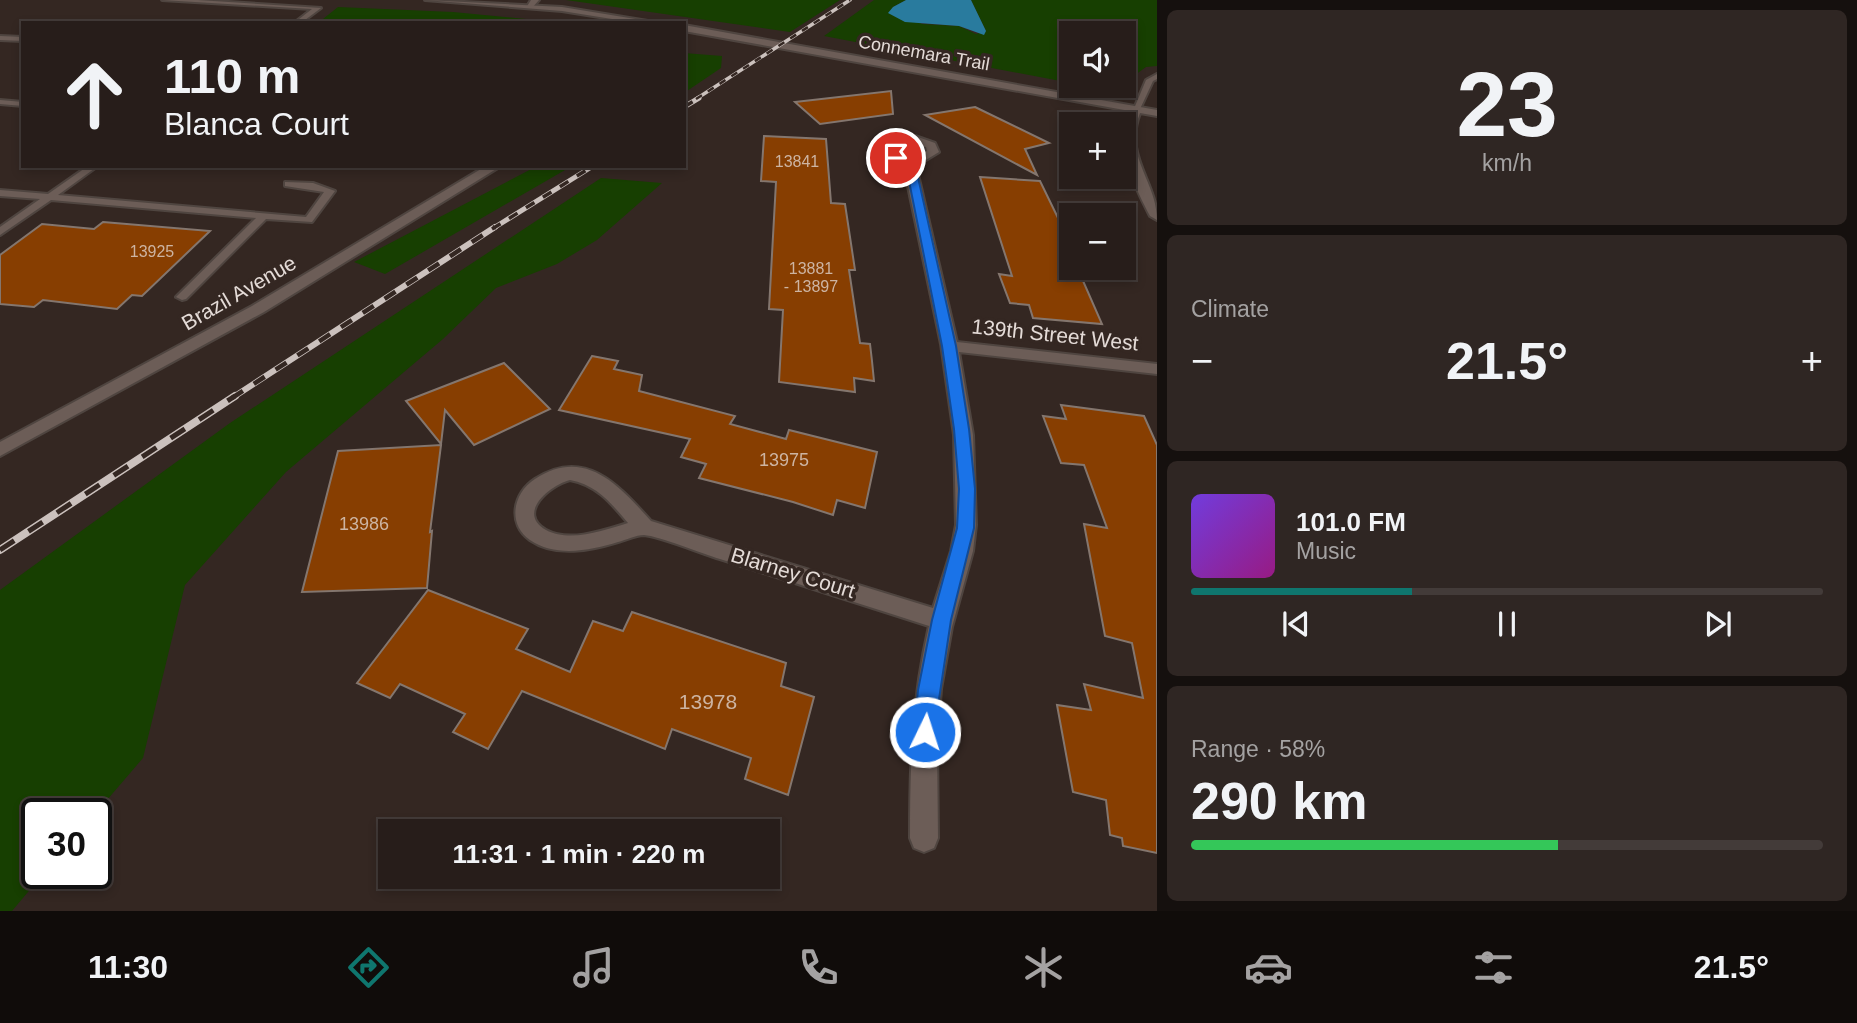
<!DOCTYPE html>
<html lang="en">
<head>
<meta charset="utf-8">
<style>
  :root { --surface:#271d1a; --page:#2f2623; --text:#f1f3f6; --muted:#a4a2a2; --line:#433b39; --accent:#0f766e }
  body { margin:0; font-family:Arial,sans-serif; background:var(--page); color:var(--text); height:100vh; display:flex; flex-direction:column; font-size:26px; white-space:nowrap }
  * { box-sizing:border-box; margin:0 }
  p { font-size:23px; color:var(--muted) }
  .icon { flex:none; width:38px; height:38px; fill:none; stroke:currentColor; stroke-width:2; stroke-linecap:round; stroke-linejoin:round }
  .map { position:relative; flex:1; overflow:hidden }
  .details { display:flex; flex-direction:column; gap:10px; padding:10px; background:#15100e; width:700px }
  .details>* { flex:none }
  .banner { position:absolute; left:21px; top:21px; width:665px; height:147px; border-radius:0px; box-shadow:0 4px 10px #0003,0 0 0 2px var(--line); background:#271d1a; color:var(--text); overflow:hidden }
  .fabs { position:absolute; left:1059px; top:21px; display:grid; gap:14px }
  .fabs a { display:grid; place-items:center; width:77px; height:77px; border-radius:0px; background:var(--surface); box-shadow:0 4px 10px #0003,0 0 0 2px var(--line); font-size:35px }
  .speed { position:absolute; left:21px; top:798px; display:flex; gap:14px; font-size:35px; font-weight:700; text-align:center }
  .speed>* { display:grid; place-content:center; width:91px; height:91px; border-radius:50%; background:var(--surface); box-shadow:0 4px 10px #0003,0 0 0 2px var(--line); line-height:1 }
  .speed .limit { border:4px solid #111; border-radius:10px; background:#fff; color:#111 }
  .pin { position:absolute; display:grid; place-items:center; width:60px; height:60px; color:#fff; margin:-30px; border:4px solid #fff; border-radius:50%; box-shadow:0 2px 7px #0007 }
  .me { position:absolute; width:77px; margin:-38px; rotate:4deg; stroke-linejoin:round; filter:drop-shadow(0 0 5px #0008) }
  .turn { display:flex; align-items:center; gap:24px; height:147px; padding:0 28px; font-size:32px }
  .turn .icon { width:91px; height:91px; stroke-width:2.5 }
  .turn b { display:block; font-size:49px; line-height:60px }
  .big { font-size:52px; font-weight:800; line-height:1.1 }
  .details .card { flex:1; display:flex; flex-direction:column; justify-content:center; gap:10px; min-width:0; padding:0 24px; border-radius:10px; background:var(--page) }
  .details .dial { align-items:center; gap:0 }
  .dial b { font-size:91px; line-height:1 }
  .song { display:flex; align-items:center; gap:21px }
  .cover { width:84px; height:84px; border-radius:10px; background:linear-gradient(135deg,hsl(260 70% 55%),hsl(310 70% 35%)) }
  .played { height:7px; border-radius:4px; background:linear-gradient(90deg,var(--accent) 35%,var(--line) 35%) }
  .keys { display:flex; justify-content:space-around; direction:ltr }
  .heat { display:flex; justify-content:space-between; align-items:center; font-size:38px; direction:ltr }
  .charge { height:10px; border-radius:5px; background:linear-gradient(90deg,#34c759 58%,var(--line) 0) }
  .trip { position:absolute; left:378px; top:819px; width:402px; height:70px; border-radius:0px; background:var(--surface); box-shadow:0 4px 10px #0003,0 0 0 2px var(--line); font-weight:800; line-height:70px; text-align:center }
  .tabs { display:flex; height:112px; justify-content:space-around; align-items:center; background:#100c0a; color:var(--muted) }
  .tabs .icon { width:49px; height:49px }
  .tabs .selected { color:var(--accent) }
  .tabs b { font-size:32px; color:var(--text) }
  main { display:flex; flex:1; min-height:0 }
  .map>svg:first-child { display:block }
  .green { fill:#173f01 }
  .water { fill:#297b9e }
  .building { fill:#873e01; stroke:#84766e; stroke-width:2 }
  .lines { fill:none; stroke-linecap:round; stroke-linejoin:round }
  .service-casing { stroke:#4f4540; stroke-width:4 }
  .minor-casing { stroke:#4f4540; stroke-width:4 }
  .tertiary-casing { stroke:#4f4540; stroke-width:4 }
  .service { fill:#6c5d57; fill-rule:evenodd }
  .minor { fill:#6c5d57; fill-rule:evenodd }
  .tertiary { fill:#6c5d57; fill-rule:evenodd }
  .rail-far3-casing { stroke:#cbc1bd; stroke-width:3.5 }
  .rail-far2-casing { stroke:#cbc1bd; stroke-width:5 }
  .rail-far1-casing { stroke:#cbc1bd; stroke-width:6 }
  .rail-casing { stroke:#cbc1bd; stroke-width:8 }
  .rail-far3 { stroke:#342722; stroke-width:2.5; stroke-dasharray:7; stroke-linecap:butt }
  .rail-far2 { stroke:#342722; stroke-width:3.5; stroke-dasharray:10; stroke-linecap:butt }
  .rail-far1 { stroke:#342722; stroke-width:4.5; stroke-dasharray:13; stroke-linecap:butt }
  .rail { stroke:#342722; stroke-width:5; stroke-dasharray:17; stroke-linecap:butt }
  .route { fill:#1a73e8; stroke:#114b97; stroke-width:2 }
  .labels { text-anchor:middle; stroke-width:7; stroke-linejoin:round; paint-order:stroke }
  .far-number-label { font-size:16px; fill:#cdb4a2 }
  .far-street-label { font-size:18px; fill:#e4dbd7; stroke:#342722 }
  .number-label { font-size:18px; fill:#cdb4a2 }
  .street-label { font-size:21px; fill:#e4dbd7; stroke:#342722 }
  .near-number-label { font-size:21px; fill:#cdb4a2 }
</style>
</head>
<body>
<main>
<div class="map">
<svg width="1157" height="911" viewBox="0 0 1157 911">
  <rect width="100%" height="100%" fill="#342722"/>
  <g class="green">
    <path d="M 566,0 L 840,0 L 790,32 Z"/>
    <path d="M 874,0 L 906,0 L 893,7 L 922,24 L 959,26 L 976,34 L 986,31 L 971,0 L 1157,0 L 1157,66 L 1146,67 L 1124,83 L 1124,33 L 1071,33 L 1071,83 L 824,36 Z"/>
    <path d="M 338,7 L 453,12 L 568,23 L 318,23 Z"/>
    <path d="M 684,53 L 722,56 L 721,68 L 684,93 Z"/>
    <path d="M 537,166 L 572,166 L 385,274 L 354,262 Z"/>
    <path d="M 601,178 L 662,183 L 597,240 L 557,264 L 496,288 L 443,339 L 286,472 L 185,585 L 143,758 L 95,814 L 37,814 L 37,873 L 44,873 L 12,911 L 0,911 L 0,590 L 230,423 Z"/>
  </g>
  <path class="water" d="M 906,0 L 971,0 L 986,31 L 984,35 L 959,26 L 905,22 L 888,13 L 893,7 Z"/>
  <g class="building">
    <path d="M 891,91 L 893,114 L 820,124 L 795,102 Z"/>
    <path d="M 975,107 L 1049,143 L 1025,149 L 1037,175 L 925,115 Z"/>
    <path d="M 764,136 L 826,139 L 831,203 L 845,204 L 855,270 L 849,270 L 860,343 L 870,344 L 872,361 L 874,381 L 854,378 L 855,392 L 779,382 L 783,310 L 769,309 L 776,182 L 761,181 Z"/>
    <path d="M 980,177 L 1040,181 L 1059,220 L 1071,221 L 1071,273 L 1080,274 L 1102,324 L 1033,318 L 1029,305 L 1010,303 L 999,274 L 1012,276 Z"/>
    <path d="M 103,222 L 210,231 L 142,296 L 132,295 L 117,309 L 43,300 L 34,307 L 0,304 L 0,255 L 42,224 L 94,229 Z"/>
    <path d="M 592,356 L 618,361 L 614,369 L 642,375 L 639,391 L 735,416 L 730,424 L 786,439 L 789,430 L 877,452 L 865,508 L 837,500 L 833,515 L 793,502 L 699,478 L 706,464 L 681,457 L 690,439 L 559,410 Z"/>
    <path d="M 504,363 L 550,409 L 474,445 L 445,410 L 441,444 L 406,401 Z"/>
    <path d="M 1061,405 L 1144,416 L 1157,445 L 1157,853 L 1123,846 L 1122,838 L 1110,835 L 1106,800 L 1073,792 L 1057,705 L 1091,710 L 1084,684 L 1143,698 L 1132,643 L 1105,636 L 1084,524 L 1107,528 L 1084,465 L 1061,463 L 1043,416 L 1066,419 Z"/>
    <path d="M 441,445 L 430,532 L 432,531 L 427,588 L 302,592 L 338,451 Z"/>
    <path d="M 428,590 L 528,629 L 516,649 L 570,672 L 593,621 L 623,631 L 632,612 L 786,663 L 781,686 L 814,697 L 788,795 L 745,779 L 751,758 L 672,729 L 665,749 L 522,691 L 488,749 L 453,732 L 465,714 L 400,684 L 390,698 L 357,683 Z"/>
  </g>
  <g class="lines">
    <defs>
      <g id="service">
        <path d="M 162,0 L 198,0 L 321,8 L 301,23 L 294,23 L 312,9 Z"/>
        <path d="M 0,36 L 23,37 L 23,41 L 0,40 Z"/>
        <path d="M 1157,74 L 1157,79 L 1153,81 L 1140,109 L 1133,111 L 1146,80 Z"/>
        <path d="M 0,100 L 23,102 L 23,106 L 0,104 Z"/>
        <path d="M 88,166 L 98,166 L 58,195 L 306,217 L 324,192 L 285,186 L 285,182 L 313,183 L 335,191 L 312,222 L 266,219 L 186,299 L 182,300 L 176,297 L 178,295 L 256,218 L 51,200 L 0,235 L 0,227 L 40,199 L 0,196 L 0,190 L 48,194 Z"/>
      </g>
      <g id="minor">
        <path d="M 531,0 L 539,0 L 532,8 L 526,8 Z"/>
        <path d="M 899,135 L 915,136 L 935,143 L 939,152 L 916,166 L 957,342 L 1157,364 L 1157,374 L 959,352 L 973,435 L 976,525 L 973,551 L 952,627 L 941,689 L 937,744 L 938,838 L 934,848 L 924,852 L 914,848 L 910,838 C 910,761 912,701 929,626 C 859,604 790,581 720,559 C 703,554 659,536 644,535 C 636,535 626,540 618,542 C 592,550 556,558 530,540 C 507,524 513,493 535,479 C 586,446 620,487 651,521 L 933,608 L 951,551 L 956,525 L 954,435 L 941,344 L 904,167 L 892,161 L 875,144 L 882,138 ZM 899,141 L 926,147 L 927,151 L 910,160 L 888,144 ZM 570,480 C 597,485 611,503 628,523 C 605,530 570,543 546,530 C 516,513 550,485 570,480 Z"/>
        <path d="M 486,166 L 501,166 L 264,312 L 0,456 L 0,442 L 252,306 Z"/>
      </g>
      <g id="tertiary">
        <path d="M 425,0 L 562,7 L 660,23 L 637,23 L 562,11 Z"/>
        <path d="M 684,25 L 1157,110 L 1157,116 L 1140,113 C 1123,157 1157,181 1157,220 L 1150,216 C 1133,183 1115,148 1130,111 L 684,31 Z"/>
      </g>
    </defs>
    <use href="#service" class="service-casing"/>
    <use href="#minor" class="minor-casing"/>
    <use href="#tertiary" class="tertiary-casing"/>
    <use href="#service" class="service"/>
    <use href="#minor" class="minor"/>
    <use href="#tertiary" class="tertiary"/>
    <defs>
      <path id="rail-far3" d="M 696,99 L 850,0"/>
      <g id="rail-far2">
        <path d="M 684,107 L 699,98"/>
        <path d="M 492,229 L 593,166"/>
      </g>
      <path id="rail-far1" d="M 232,398 L 495,227"/>
      <path id="rail" d="M 0,550 L 235,396"/>
    </defs>
    <use href="#rail-far3" class="rail-far3-casing"/>
    <use href="#rail-far2" class="rail-far2-casing"/>
    <use href="#rail-far1" class="rail-far1-casing"/>
    <use href="#rail" class="rail-casing"/>
    <use href="#rail-far3" class="rail-far3"/>
    <use href="#rail-far2" class="rail-far2"/>
    <use href="#rail-far1" class="rail-far1"/>
    <use href="#rail" class="rail"/>
  </g>
  <path class="route" d="M 896,155 L 915,164 L 956,346 L 969,429 L 975,489 L 974,528 L 951,620 L 933,739 L 925,742 L 918,739 L 914,732 L 918,690 L 932,620 L 957,528 L 959,489 L 954,429 L 942,346 L 906,166 L 891,158 Z"/>
  <g class="labels">
    <g class="far-number-label">
      <text x="797" y="167">13841</text>
      <text x="152" y="257">13925</text>
      <text x="811" y="274">13881<tspan x="811" dy="18">- 13897</tspan></text>
    </g>
    <g class="far-street-label">
      <text transform="translate(924 53) rotate(10)" y="6">Connemara Trail</text>
    </g>
    <g class="number-label">
      <text x="784" y="466">13975</text>
      <text x="364" y="530">13986</text>
    </g>
    <g class="street-label">
      <text transform="translate(239 293) rotate(-30)" y="7">Brazil Avenue</text>
      <text transform="translate(1055 335) rotate(6)" y="7">139th Street West</text>
      <text transform="translate(793 573) rotate(17)" y="7">Blarney Court</text>
    </g>
    <g class="near-number-label">
      <text x="708" y="709">13978</text>
    </g>
  </g>
</svg>
<div class="fabs">
<a><svg class="icon" aria-label="sound" viewBox="0 0 24 24"><path d="M4 9h4l5-4v14l-5-4H4zM17 9q2 3 0 6"/></svg></a>
<a>+</a>
<a>−</a>
</div>
<div class="speed"><div class="limit">30</div></div>
<div class="pin" style="left:896px;top:158px;background:#d93025"><svg class="icon" aria-label="arrive" viewBox="0 0 24 24"><path d="M6 21V4h12l-3 4 3 4H6"/></svg></div>
<svg class="me" style="left:925px;top:732px" viewBox="-20 -20 40 40"><circle r="17" fill="#1a73e8" stroke="#fff" stroke-width="3"/><path d="M0-11L8 9 0 5-8 9z" fill="#fff"/></svg>
<div class="trip">11:31 · 1 min · 220 m</div>
<div class="banner">
<div class="turn"><svg class="icon" aria-label="ahead" viewBox="0 0 24 24"><path d="M12 20V5M6 11l6-6 6 6"/></svg><div><b>110 m</b>Blanca Court</div></div>
</div>
</div>
<section class="details">
<div class="card dial"><b>23</b><p>km/h</p></div>
<div class="card"><p>Climate</p>
<div class="heat"><a>−</a><b class="big">21.5°</b><a>+</a></div>
</div>
<div class="card">
<div class="song"><i class="cover"></i><div><b>101.0 FM</b><p>Music</p></div></div>
<div class="played"></div>
<div class="keys"><svg class="icon" aria-label="previous" viewBox="0 0 24 24"><path d="M18 5L8 12l10 7zM5 5v14"/></svg><svg class="icon" aria-label="pause" viewBox="0 0 24 24"><path d="M8 5v14M16 5v14"/></svg><svg class="icon" aria-label="next" viewBox="0 0 24 24"><path d="M6 5l10 7-10 7zM19 5v14"/></svg></div>
</div>
<div class="card"><p>Range · 58%</p><b class="big">290 km</b><div class="charge"></div></div>
</section>
</main>
<nav class="tabs">
<b>11:30</b>
<svg class="icon selected" aria-label="directions" viewBox="0 0 24 24"><path d="M12 3l9 9-9 9-9-9zM9 14v-3h6M13 9l2 2-2 2"/></svg>
<svg class="icon" aria-label="music" viewBox="0 0 24 24"><path d="M9 18V5l10-2v13"/><circle cx="6" cy="18" r="3"/><circle cx="16" cy="16" r="3"/></svg>
<svg class="icon" aria-label="phone" viewBox="0 0 24 24"><path d="M5 4h4l2 5-3 2q2 4 5 5l2-3 5 2v4C11 20 4 13 5 4z"/></svg>
<svg class="icon" aria-label="climate" viewBox="0 0 24 24"><path d="M12 3v18M4 7l16 10M4 17L20 7"/></svg>
<svg class="icon" aria-label="car" viewBox="0 0 24 24"><path d="M5 17H2v-5l4-1 3-4h7l3 4 3 1v5h-3M9 17h6M6 11h13"/><circle cx="7" cy="17" r="2"/><circle cx="17" cy="17" r="2"/></svg>
<svg class="icon" aria-label="filters" viewBox="0 0 24 24"><path d="M4 7h16M4 17h16"/><circle cx="9" cy="7" r="2"/><circle cx="15" cy="17" r="2"/></svg>
<b>21.5°</b>
</nav>
</body>
</html>
